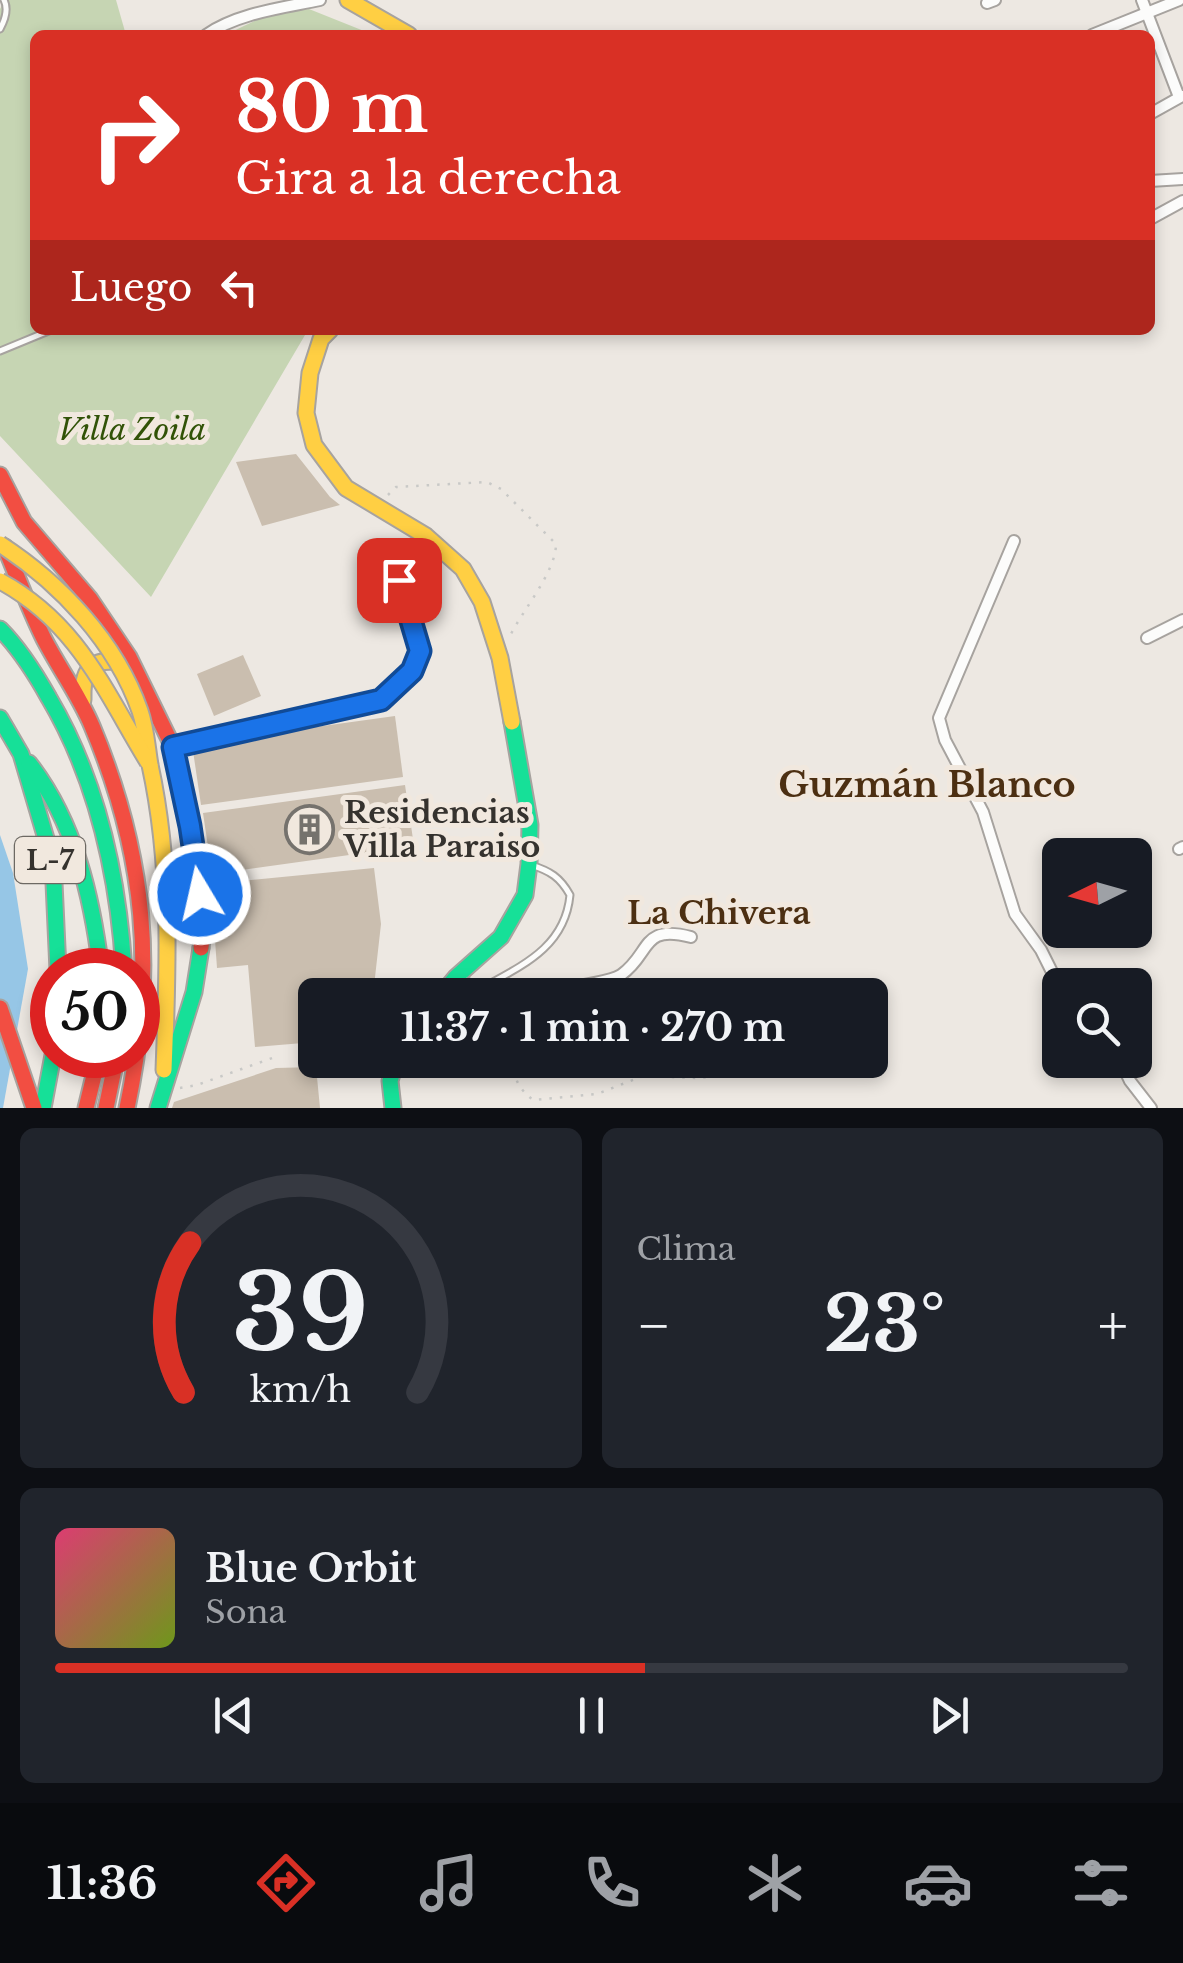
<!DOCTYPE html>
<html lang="es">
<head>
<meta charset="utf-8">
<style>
  :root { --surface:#171b24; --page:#20242c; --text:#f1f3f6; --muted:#9ea1a6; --line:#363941; --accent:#d93025 }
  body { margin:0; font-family:"Libre Baskerville",serif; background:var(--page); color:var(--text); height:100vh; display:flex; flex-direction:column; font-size:38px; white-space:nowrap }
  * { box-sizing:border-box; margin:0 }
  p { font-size:32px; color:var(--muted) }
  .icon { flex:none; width:55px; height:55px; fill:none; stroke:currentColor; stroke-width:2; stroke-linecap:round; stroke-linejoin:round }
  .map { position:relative; height:1108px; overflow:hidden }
  .drawer { display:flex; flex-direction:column; gap:20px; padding:20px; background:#0d0f14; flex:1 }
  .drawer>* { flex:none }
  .banner { position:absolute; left:30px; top:30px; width:1125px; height:305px; border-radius:15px; box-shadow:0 5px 15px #0003; background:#d93025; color:#fff; overflow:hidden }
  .needle { width:65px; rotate:265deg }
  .tools { position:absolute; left:1042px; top:838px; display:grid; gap:20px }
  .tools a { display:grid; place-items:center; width:110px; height:110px; border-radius:15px; background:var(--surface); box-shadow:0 5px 15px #0003; font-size:50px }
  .speed { position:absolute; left:30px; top:948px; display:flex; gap:20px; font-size:50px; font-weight:700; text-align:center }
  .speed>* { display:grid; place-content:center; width:130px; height:130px; border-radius:50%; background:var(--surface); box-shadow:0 5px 15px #0003; line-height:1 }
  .speed .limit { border:15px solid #d22; background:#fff; color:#111 }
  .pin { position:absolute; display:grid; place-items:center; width:85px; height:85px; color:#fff; margin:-42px; border-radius:20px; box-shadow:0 5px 15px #0006 }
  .me { position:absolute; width:110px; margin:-55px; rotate:351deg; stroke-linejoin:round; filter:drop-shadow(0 0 8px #0008) }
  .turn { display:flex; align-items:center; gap:35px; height:210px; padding:0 40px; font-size:45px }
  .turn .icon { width:130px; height:130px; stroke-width:2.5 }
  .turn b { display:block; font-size:70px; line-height:85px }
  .then { display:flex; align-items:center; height:95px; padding:0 40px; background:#0003; gap:20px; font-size:38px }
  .big { font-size:75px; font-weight:700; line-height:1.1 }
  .drawer .widget { flex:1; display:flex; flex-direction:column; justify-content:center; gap:15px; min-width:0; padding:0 35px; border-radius:15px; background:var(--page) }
  .drawer .dial { align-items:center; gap:0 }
  .dial svg { height:260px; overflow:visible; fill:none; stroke:var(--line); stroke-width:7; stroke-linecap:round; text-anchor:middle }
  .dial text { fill:var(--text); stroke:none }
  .song { display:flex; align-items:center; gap:30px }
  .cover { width:120px; height:120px; border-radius:15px; background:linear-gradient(135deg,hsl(340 70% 55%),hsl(80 70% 35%)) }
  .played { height:10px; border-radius:5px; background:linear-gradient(90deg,var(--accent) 55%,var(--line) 55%) }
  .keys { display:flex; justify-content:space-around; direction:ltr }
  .heat { display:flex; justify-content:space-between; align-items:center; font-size:55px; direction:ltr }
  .drawer .tiles { flex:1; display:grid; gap:20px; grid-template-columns:1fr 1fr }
  .widget:last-child { grid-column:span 2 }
  .trip { position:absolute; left:298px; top:978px; width:590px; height:100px; border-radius:15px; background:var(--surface); box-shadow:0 5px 15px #0003; font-weight:700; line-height:100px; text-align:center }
  .dock { display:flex; height:160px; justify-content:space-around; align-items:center; background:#090b0e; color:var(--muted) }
  .dock .icon { width:70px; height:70px }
  .dock .on { color:var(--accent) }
  .dock b { font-size:45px; color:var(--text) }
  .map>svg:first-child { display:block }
  .green { fill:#c6d5b3 }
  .water { fill:#96c6e6 }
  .building { fill:#cabeaf }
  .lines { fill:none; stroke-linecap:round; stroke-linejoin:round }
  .lane-casing { stroke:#a7a39f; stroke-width:9 }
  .street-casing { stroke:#a7a39f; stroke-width:14 }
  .fast-casing { stroke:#a7a39f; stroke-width:19 }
  .slow-casing { stroke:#a7a39f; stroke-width:19 }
  .jam-casing { stroke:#a7a39f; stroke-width:19 }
  .path { stroke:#c9c9c7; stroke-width:2.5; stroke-dasharray:2.5 8; stroke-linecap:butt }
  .lane { stroke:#fcfcfb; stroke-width:5 }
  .street { stroke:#fcfcfb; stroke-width:10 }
  .fast { stroke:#16e098; stroke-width:15 }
  .slow { stroke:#ffcf43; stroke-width:15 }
  .jam { stroke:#f24e42; stroke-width:15 }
  .slow-bridge-casing { stroke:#a7a39f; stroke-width:19; stroke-linecap:butt }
  .slow-bridge { stroke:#ffcf43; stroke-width:15 }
  .route-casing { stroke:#114b97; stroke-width:25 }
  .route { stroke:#1a73e8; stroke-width:18 }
  .labels { text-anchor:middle; stroke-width:10; stroke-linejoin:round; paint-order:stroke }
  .shield { fill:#f1e8de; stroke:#6d6963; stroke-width:2.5 }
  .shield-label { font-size:28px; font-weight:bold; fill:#35322e }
  .park-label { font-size:30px; font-style:italic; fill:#315207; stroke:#f1e8de }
  .poi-label { font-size:30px; font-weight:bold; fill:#35322e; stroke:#f1e8de; text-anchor:start }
  .neighbourhood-label { font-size:32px; font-weight:bold; fill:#4c2f12; stroke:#f1e8de }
  .quarter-label { font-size:35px; font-weight:bold; fill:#4c2f12; stroke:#f1e8de }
</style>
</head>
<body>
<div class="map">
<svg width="1183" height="1108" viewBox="0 0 1183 1108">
  <rect width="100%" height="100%" fill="#ede8e2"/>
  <g class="green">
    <path d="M 5,0 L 116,0 L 126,35 L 35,35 L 35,330 L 308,330 L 151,597 L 0,436 L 0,9 Z"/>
    <path d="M 309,9 L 374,35 L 225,35 L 273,12 Z"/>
  </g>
  <path class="water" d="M 0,835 L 13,873 L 28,969 L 3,1108 L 0,1108 Z"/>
  <g class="building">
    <path d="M 296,454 L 330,497 L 340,505 L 262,526 L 236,462 Z"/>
    <path d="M 243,655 L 261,696 L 214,716 L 197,674 Z"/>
    <path d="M 395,716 L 403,777 L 201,805 L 192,744 Z"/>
    <path d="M 405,785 L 414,846 L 212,874 L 203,813 Z"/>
    <path d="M 374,868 L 381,924 L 373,995 L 315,995 L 315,1042 L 255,1047 L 248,965 L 217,968 L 211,884 Z"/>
    <path d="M 316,1067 L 320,1108 L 172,1108 L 174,1102 L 276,1068 Z"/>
  </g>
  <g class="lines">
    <defs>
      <g id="lane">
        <path d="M 0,29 C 5,20 9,10 4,0"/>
        <path d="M 0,351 L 51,330"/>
        <path d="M 480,989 C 521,966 565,948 570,895 C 560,877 550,871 531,865"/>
      </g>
      <g id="street">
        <path d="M 1142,0 L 1179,97"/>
        <path d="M 987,3 L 995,0"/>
        <path d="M 206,35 C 238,13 282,8 320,0"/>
        <path d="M 1092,35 L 1179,0"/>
        <path d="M 1150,114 L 1182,96"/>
        <path d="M 1150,181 L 1183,179"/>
        <path d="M 1150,219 L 1183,201"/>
        <path d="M 1014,541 L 939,718 L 945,740 L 983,812 L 1015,914 L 1041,950 L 1060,988"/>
        <path d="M 1147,638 L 1183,620"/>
        <path d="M 173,747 L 381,700 L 412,671 L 420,651 L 399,580"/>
        <path d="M 1179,849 L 1183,847"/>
        <path d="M 456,977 L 485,995"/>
        <path d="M 519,995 C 540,991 605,985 621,975 C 652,953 640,924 691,937"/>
        <path d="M 1120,1060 L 1130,1081 L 1151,1108"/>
      </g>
      <g id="fast">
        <path d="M 0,629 C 20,649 35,673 49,698 C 98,781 118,875 124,970"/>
        <path d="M 0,718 L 21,754 L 47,842 L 54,883 L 58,970"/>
        <path d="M 29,763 C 75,822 92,897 101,970"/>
        <path d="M 441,995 L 456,977 L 501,937 L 525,895 L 529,864 L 530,825 L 512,722"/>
        <path d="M 43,1108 L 53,1055"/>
        <path d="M 158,1108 L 194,992 L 201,948"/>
        <path d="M 393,1108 L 390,1081 L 396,1060"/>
      </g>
      <g id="slow">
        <path d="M 348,0 L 409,35"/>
        <path d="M 330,330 L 321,339 L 310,373 L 306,413 L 314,445 L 346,488 L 426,536 L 463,569 L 482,602 L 500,658 L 512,722"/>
        <path d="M 83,700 C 82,672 89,658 119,662"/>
        <path d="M 150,765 C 172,866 168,967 164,1070"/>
      </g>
      <g id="jam">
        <path d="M 0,475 L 24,522 L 90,599 L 129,657 L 173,747 L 190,826 L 203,925 L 201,948"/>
        <path d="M 5,547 C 18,578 29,609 44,639 C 59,668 79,695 92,726 C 146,855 156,972 127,1108"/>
        <path d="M 0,1008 L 34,1108"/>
        <path d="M 86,1108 L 99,1055"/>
        <path d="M 106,1108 L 117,1055"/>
      </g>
    </defs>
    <use href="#lane" class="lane-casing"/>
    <use href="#street" class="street-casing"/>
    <use href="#fast" class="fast-casing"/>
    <use href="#slow" class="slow-casing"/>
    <use href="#jam" class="jam-casing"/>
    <g class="path">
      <path d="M 388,495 L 396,487 L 487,482 L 501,489 L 556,544 C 556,572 521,612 509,638"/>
      <path d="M 513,1060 C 514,1079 518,1088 533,1100 L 597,1094 L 643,1076 L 698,1078 L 736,1074"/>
      <path d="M 180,1088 L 197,1085 L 275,1057"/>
    </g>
    <use href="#lane" class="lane"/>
    <use href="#street" class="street"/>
    <use href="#fast" class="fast"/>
    <use href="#slow" class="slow"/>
    <use href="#jam" class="jam"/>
    <defs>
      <g id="slow-bridge">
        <path d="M 0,544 C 60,583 116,642 140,711 C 146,728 147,747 150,765"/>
        <path d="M 0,581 C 78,623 104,690 148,762"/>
      </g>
    </defs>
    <use href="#slow-bridge" class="slow-bridge-casing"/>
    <use href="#slow-bridge" class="slow-bridge"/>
  </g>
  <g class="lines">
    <defs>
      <path id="route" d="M 200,894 L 190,826 L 173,747 L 381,700 L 412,671 L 420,651 L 399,580"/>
    </defs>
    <use href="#route" class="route-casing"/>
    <use href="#route" class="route"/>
  </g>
  <defs>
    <symbol id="building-ring" viewBox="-11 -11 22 22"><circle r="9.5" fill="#f1e8de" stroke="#75726d" stroke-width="1.5"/><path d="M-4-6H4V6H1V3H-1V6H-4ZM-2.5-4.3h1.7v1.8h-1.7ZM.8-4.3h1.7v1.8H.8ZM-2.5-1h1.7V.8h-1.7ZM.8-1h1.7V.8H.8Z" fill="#75726d"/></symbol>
  </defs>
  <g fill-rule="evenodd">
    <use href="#building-ring" x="282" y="802" width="55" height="55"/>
  </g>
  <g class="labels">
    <rect class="shield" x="15" y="837" width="70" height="46" rx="8"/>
    <g class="shield-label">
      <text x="50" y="870">L-7</text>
    </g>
    <g class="park-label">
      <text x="132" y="440">Villa Zoila</text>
    </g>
    <g class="poi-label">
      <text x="344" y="823">Residencias<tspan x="344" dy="34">Villa Paraiso</tspan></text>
    </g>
    <g class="neighbourhood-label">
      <text x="719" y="924">La Chivera</text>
    </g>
    <g class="quarter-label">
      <text x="927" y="797">Guzmán Blanco</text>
    </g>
  </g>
</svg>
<div class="tools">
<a><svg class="needle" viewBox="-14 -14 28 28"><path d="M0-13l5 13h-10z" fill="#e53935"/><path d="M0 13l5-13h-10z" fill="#9ea1a6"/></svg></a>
<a><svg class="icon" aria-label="search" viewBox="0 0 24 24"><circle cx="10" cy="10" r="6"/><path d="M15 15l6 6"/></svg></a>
</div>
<div class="speed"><div class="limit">50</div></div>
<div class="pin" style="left:399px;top:580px;background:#d93025"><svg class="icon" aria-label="arrive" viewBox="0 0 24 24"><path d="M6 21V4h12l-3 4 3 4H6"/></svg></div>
<svg class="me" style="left:200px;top:894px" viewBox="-20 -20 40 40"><circle r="17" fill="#1a73e8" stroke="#fff" stroke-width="3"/><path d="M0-11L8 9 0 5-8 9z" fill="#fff"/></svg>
<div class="trip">11:37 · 1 min · 270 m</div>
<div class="banner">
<div class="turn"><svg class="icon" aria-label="right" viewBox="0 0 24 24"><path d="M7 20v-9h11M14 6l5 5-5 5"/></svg><div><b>80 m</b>Gira a la derecha</div></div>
<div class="then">Luego<svg class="icon" aria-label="left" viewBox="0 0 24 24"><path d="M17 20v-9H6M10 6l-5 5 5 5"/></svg></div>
</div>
</div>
<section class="drawer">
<div class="tiles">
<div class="widget dial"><svg viewBox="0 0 100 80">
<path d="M14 69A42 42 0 1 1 86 69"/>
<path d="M14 69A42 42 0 0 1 16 23" stroke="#d93025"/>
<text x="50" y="56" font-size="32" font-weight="700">39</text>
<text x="50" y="72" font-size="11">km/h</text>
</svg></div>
<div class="widget"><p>Clima</p>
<div class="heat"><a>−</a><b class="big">23°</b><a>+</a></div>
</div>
<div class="widget">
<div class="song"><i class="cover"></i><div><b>Blue Orbit</b><p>Sona</p></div></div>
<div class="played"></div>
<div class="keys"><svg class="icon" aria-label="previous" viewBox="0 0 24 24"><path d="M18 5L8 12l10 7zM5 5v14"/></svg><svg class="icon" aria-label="pause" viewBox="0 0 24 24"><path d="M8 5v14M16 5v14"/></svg><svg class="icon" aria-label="next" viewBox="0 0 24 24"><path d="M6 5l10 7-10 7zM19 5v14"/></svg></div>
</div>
</div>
</section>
<nav class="dock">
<b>11:36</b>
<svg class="icon on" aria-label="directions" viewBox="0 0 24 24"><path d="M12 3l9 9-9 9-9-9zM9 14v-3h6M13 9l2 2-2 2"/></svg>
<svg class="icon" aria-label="music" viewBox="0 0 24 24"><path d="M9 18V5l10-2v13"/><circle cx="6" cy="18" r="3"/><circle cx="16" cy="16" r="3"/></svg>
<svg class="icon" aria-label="phone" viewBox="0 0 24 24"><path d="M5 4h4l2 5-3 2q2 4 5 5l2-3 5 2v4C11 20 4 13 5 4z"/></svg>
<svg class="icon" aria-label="climate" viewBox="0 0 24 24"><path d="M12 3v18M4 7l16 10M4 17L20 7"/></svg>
<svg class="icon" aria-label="car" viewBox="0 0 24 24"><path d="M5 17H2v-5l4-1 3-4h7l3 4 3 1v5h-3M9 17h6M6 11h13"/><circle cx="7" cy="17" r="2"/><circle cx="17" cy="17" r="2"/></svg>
<svg class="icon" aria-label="filters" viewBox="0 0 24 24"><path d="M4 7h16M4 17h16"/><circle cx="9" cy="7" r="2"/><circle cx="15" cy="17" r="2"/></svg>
</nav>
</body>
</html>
